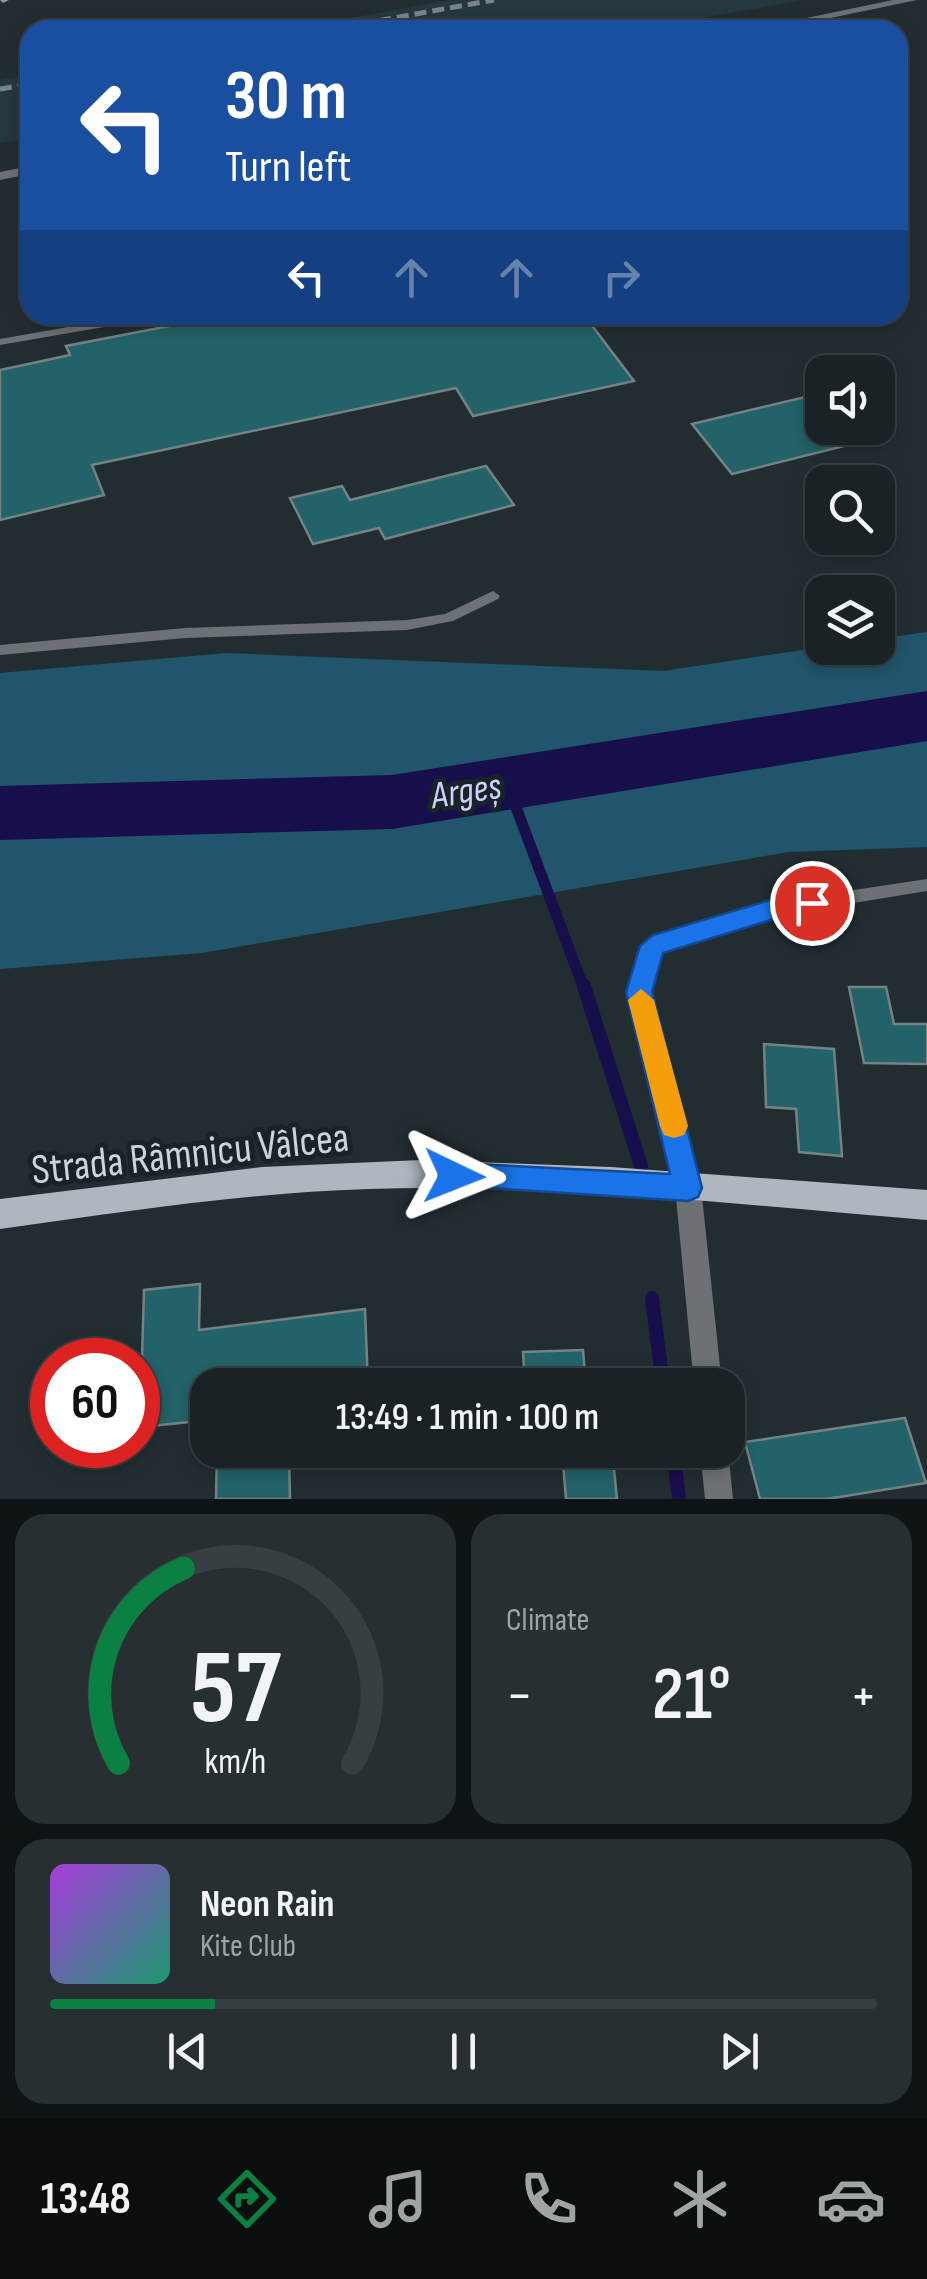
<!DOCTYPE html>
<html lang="en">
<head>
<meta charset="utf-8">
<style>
  :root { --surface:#1a2226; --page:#272f32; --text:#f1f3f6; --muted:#9fa4a7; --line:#383f43; --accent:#0b8043 }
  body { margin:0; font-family:"Sofia Sans Condensed",sans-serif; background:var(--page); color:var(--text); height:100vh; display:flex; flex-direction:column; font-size:38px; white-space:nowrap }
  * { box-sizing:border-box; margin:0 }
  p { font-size:32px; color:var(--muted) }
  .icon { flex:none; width:55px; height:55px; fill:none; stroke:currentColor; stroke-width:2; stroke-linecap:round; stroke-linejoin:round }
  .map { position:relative; height:1499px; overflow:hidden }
  .drawer { display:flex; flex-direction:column; gap:15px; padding:15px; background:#0e1315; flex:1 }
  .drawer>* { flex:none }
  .guide { position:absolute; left:20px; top:20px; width:888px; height:305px; border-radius:30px; box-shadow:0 5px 15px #0003,0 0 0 2px var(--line); background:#1a4fa0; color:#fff; overflow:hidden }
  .tools { position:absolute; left:805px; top:355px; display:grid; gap:20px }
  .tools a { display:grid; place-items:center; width:90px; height:90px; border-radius:20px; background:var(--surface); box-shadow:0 5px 15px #0003,0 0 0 2px var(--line); font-size:50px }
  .speed { position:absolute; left:30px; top:1338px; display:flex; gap:20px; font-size:50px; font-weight:700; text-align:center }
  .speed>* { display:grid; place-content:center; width:130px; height:130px; border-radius:50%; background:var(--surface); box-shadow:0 5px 15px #0003,0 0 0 2px var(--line); line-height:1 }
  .speed .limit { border:15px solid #d22; background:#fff; color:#111 }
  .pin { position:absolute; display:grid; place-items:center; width:85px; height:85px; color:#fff; margin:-42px; border:5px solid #fff; border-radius:50%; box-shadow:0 2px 10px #0007 }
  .me { position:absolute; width:110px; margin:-55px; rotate:92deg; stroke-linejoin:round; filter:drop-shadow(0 0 8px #0008) }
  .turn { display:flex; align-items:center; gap:35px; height:210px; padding:0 40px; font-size:45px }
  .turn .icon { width:130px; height:130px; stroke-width:2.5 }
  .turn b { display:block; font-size:70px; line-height:85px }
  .lanes { display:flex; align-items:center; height:95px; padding:0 40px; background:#0003; justify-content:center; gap:50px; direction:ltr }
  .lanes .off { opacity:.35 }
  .big { font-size:75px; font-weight:600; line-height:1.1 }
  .drawer .card { flex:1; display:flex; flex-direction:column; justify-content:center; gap:15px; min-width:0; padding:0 35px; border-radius:30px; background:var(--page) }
  .drawer .dial { align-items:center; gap:0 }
  .dial svg { height:260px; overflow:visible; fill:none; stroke:var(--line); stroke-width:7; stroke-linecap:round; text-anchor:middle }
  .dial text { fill:var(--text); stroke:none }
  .song { display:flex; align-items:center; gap:30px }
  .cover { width:120px; height:120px; border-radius:15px; background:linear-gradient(135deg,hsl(280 70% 55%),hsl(160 70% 35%)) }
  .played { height:10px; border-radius:5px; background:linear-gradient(90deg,var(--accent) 20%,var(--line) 20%) }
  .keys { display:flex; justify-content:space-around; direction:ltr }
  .heat { display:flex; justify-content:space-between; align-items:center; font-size:55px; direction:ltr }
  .drawer .tiles { flex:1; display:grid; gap:15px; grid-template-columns:1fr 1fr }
  .card:last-child { grid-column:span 2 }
  .trip { position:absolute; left:190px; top:1368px; width:555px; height:100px; border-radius:30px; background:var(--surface); box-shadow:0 5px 15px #0003,0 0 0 2px var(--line); font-weight:600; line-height:100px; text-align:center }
  .tabs { display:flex; height:160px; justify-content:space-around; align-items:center; background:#0a0e0f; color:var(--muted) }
  .tabs .icon { width:70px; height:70px }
  .tabs .current { color:var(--accent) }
  .tabs b { font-size:45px; color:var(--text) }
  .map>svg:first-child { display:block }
  .built { fill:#25373f }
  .green { fill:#20556c }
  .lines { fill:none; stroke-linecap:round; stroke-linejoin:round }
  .stream-far1 { stroke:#170e4c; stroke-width:11 }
  .stream { stroke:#170e4c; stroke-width:14 }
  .river { fill:#170e4c; fill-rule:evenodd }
  .building { fill:#226268; stroke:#738283; stroke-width:2.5 }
  .lane { fill:#6d7075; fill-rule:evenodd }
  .street { fill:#6d7075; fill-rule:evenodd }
  .secondary { fill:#92979e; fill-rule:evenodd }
  .primary { fill:#afb6bf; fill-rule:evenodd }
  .rail { stroke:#7b8388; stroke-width:5; stroke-dasharray:12 6; stroke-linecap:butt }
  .route { fill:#1a73e8; stroke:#114b97; stroke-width:2.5 }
  .slow { fill:#f59e0b }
  .labels { text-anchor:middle; stroke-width:10; stroke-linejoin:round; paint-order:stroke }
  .water-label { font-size:38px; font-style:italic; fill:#ced2fa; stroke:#182328 }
  .near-street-label { font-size:42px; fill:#cdd3d7; stroke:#182328 }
</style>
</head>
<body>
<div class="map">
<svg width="927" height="1499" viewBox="0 0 927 1499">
  <rect width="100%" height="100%" fill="#222d32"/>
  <g class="built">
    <path d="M 451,0 L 803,0 L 634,30 L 283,30 Z"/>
    <path d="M 30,75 L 30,138 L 0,143 L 0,80 Z"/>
  </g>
  <path class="green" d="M 927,632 L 927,847 L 788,852 L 202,953 L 0,969 L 0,673 L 226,653 L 663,671 L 822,647 L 878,648 L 878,639 Z"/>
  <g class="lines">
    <path class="stream-far1" d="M 507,783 L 584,989"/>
    <g class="stream">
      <path d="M 584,986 L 641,1166"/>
      <path d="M 652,1298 L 663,1385"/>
      <path d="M 673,1450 L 679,1499"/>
    </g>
    <path class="river" d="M 927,691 L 927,741 L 392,829 L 0,840 L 0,786 L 392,775 Z"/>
  </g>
  <g class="building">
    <path d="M 226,315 L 584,315 L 634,381 L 473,416 L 456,388 L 92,465 L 104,495 L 0,520 L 0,370 L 70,355 L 66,346 Z"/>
    <path d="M 822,393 L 822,428 L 878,428 L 878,424 L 888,435 L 732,474 L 692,424 Z"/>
    <path d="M 486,466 L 514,505 L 385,539 L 379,528 L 313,544 L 290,498 L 342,486 L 350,500 Z"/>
    <path d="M 849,987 L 886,987 L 894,1024 L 927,1024 L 927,1064 L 864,1063 Z"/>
    <path d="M 764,1044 L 834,1049 L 842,1156 L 799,1152 L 796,1109 L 766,1107 Z"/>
    <path d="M 200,1284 L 199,1330 L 365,1309 L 368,1385 L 199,1385 L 199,1421 L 140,1427 L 144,1290 Z"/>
    <path d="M 583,1350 L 586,1385 L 525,1385 L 523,1352 Z"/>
    <path d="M 905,1418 L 926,1483 L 827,1499 L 760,1499 L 745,1442 Z"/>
    <path d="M 217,1450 L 289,1450 L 290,1499 L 216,1499 Z"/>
    <path d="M 562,1450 L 612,1450 L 617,1499 L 566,1499 Z"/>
  </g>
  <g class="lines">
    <g class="lane">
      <path d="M 136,315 L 162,315 L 156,318 L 0,345 L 0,339 Z"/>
      <path d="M 493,591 L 500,596 L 498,599 L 453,621 L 407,630 L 185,638 L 0,655 L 0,645 L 185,628 L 407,620 L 445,614 Z"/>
      <path d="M 927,879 L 927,891 L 774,916 L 660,951 L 648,992 L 697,1187 L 695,1193 L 688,1196 L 681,1193 L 630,992 L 647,941 L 774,902 Z"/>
    </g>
    <g class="street">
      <path d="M 893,0 L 917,0 L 773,30 L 749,30 Z"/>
      <path d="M 30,166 L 30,174 L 0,180 L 0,172 Z"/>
      <path d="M 688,1176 L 697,1179 L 701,1187 L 722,1385 L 694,1385 L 675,1187 L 679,1179 Z"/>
      <path d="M 728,1449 L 733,1499 L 705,1499 L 700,1450 Z"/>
    </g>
    <path class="secondary" d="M 0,0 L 9,0 L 3,3 Z"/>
    <path class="primary" d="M 421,1160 L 611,1167 L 927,1190 L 927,1220 C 742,1205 555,1183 368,1189 C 245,1193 122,1212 0,1229 L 0,1199 L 262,1167 Z"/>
    <g class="rail">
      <path d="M 326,30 L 494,0"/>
      <path d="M 0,89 L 30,84"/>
    </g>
  </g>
  <path class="route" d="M 812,893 L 821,896 L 824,903 L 821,910 L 774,919 L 663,953 L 652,992 L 702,1188 L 698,1197 L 688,1201 L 443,1185 L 439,1176 L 443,1166 L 454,1163 L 670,1174 L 626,992 L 640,946 L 653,935 L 774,899 Z"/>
  <path class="slow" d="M 641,989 L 654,1000 L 688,1126 L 684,1135 L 674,1138 L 664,1135 L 660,1126 L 628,1000 Z"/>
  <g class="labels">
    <g class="water-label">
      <text transform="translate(466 790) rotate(-9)" y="13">Argeș</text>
    </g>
    <g class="near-street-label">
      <text transform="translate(190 1152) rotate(-6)" y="15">Strada Râmnicu Vâlcea</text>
    </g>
  </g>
</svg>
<div class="tools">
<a><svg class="icon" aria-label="sound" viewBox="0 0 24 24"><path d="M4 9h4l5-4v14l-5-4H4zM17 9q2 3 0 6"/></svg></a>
<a><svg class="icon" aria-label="search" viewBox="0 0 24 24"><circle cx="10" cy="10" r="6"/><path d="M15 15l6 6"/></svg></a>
<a><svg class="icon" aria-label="layers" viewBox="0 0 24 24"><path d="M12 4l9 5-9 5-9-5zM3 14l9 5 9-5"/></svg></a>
</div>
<div class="speed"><div class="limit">60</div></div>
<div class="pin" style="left:812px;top:903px;background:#d93025"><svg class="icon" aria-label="arrive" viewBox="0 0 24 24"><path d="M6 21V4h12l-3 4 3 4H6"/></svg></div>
<svg class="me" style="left:454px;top:1176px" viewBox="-20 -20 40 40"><path d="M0-17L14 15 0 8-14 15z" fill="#1a73e8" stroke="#fff" stroke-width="4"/></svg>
<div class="trip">13:49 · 1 min · 100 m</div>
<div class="guide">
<div class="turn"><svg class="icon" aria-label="left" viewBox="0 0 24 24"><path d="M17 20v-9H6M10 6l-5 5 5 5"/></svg><div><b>30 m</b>Turn left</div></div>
<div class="lanes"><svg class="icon" aria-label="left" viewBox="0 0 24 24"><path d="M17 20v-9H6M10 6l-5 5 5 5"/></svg><svg class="icon off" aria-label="ahead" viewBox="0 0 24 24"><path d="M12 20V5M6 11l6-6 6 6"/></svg><svg class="icon off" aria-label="ahead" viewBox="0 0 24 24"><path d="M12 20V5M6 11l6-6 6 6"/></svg><svg class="icon off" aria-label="right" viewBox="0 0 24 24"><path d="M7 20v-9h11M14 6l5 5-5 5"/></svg></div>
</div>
</div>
<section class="drawer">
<div class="tiles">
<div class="card dial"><svg viewBox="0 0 100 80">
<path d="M14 69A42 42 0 1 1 86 69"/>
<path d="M14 69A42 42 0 0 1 34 9" stroke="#0b8043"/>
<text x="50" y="56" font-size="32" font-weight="700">57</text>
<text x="50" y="72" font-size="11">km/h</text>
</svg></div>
<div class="card"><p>Climate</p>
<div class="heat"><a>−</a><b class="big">21°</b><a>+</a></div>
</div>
<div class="card">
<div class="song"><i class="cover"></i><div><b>Neon Rain</b><p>Kite Club</p></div></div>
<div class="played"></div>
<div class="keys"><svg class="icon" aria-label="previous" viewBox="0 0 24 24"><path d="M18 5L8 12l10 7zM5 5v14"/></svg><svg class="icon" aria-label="pause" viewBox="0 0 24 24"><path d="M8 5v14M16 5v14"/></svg><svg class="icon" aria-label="next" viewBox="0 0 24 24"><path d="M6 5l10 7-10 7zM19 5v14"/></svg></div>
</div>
</div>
</section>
<nav class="tabs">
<b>13:48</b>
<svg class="icon current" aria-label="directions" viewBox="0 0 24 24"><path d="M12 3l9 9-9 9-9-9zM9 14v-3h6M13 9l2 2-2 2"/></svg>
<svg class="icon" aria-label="music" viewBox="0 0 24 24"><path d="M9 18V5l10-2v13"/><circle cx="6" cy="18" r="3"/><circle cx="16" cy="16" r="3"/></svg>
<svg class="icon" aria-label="phone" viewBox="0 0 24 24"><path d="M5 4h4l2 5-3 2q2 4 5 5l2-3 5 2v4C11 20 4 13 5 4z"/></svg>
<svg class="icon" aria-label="climate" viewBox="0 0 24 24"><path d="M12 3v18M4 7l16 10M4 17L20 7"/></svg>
<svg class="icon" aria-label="car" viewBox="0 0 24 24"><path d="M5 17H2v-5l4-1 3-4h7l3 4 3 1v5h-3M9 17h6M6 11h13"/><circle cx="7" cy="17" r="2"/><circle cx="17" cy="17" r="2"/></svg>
</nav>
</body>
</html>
